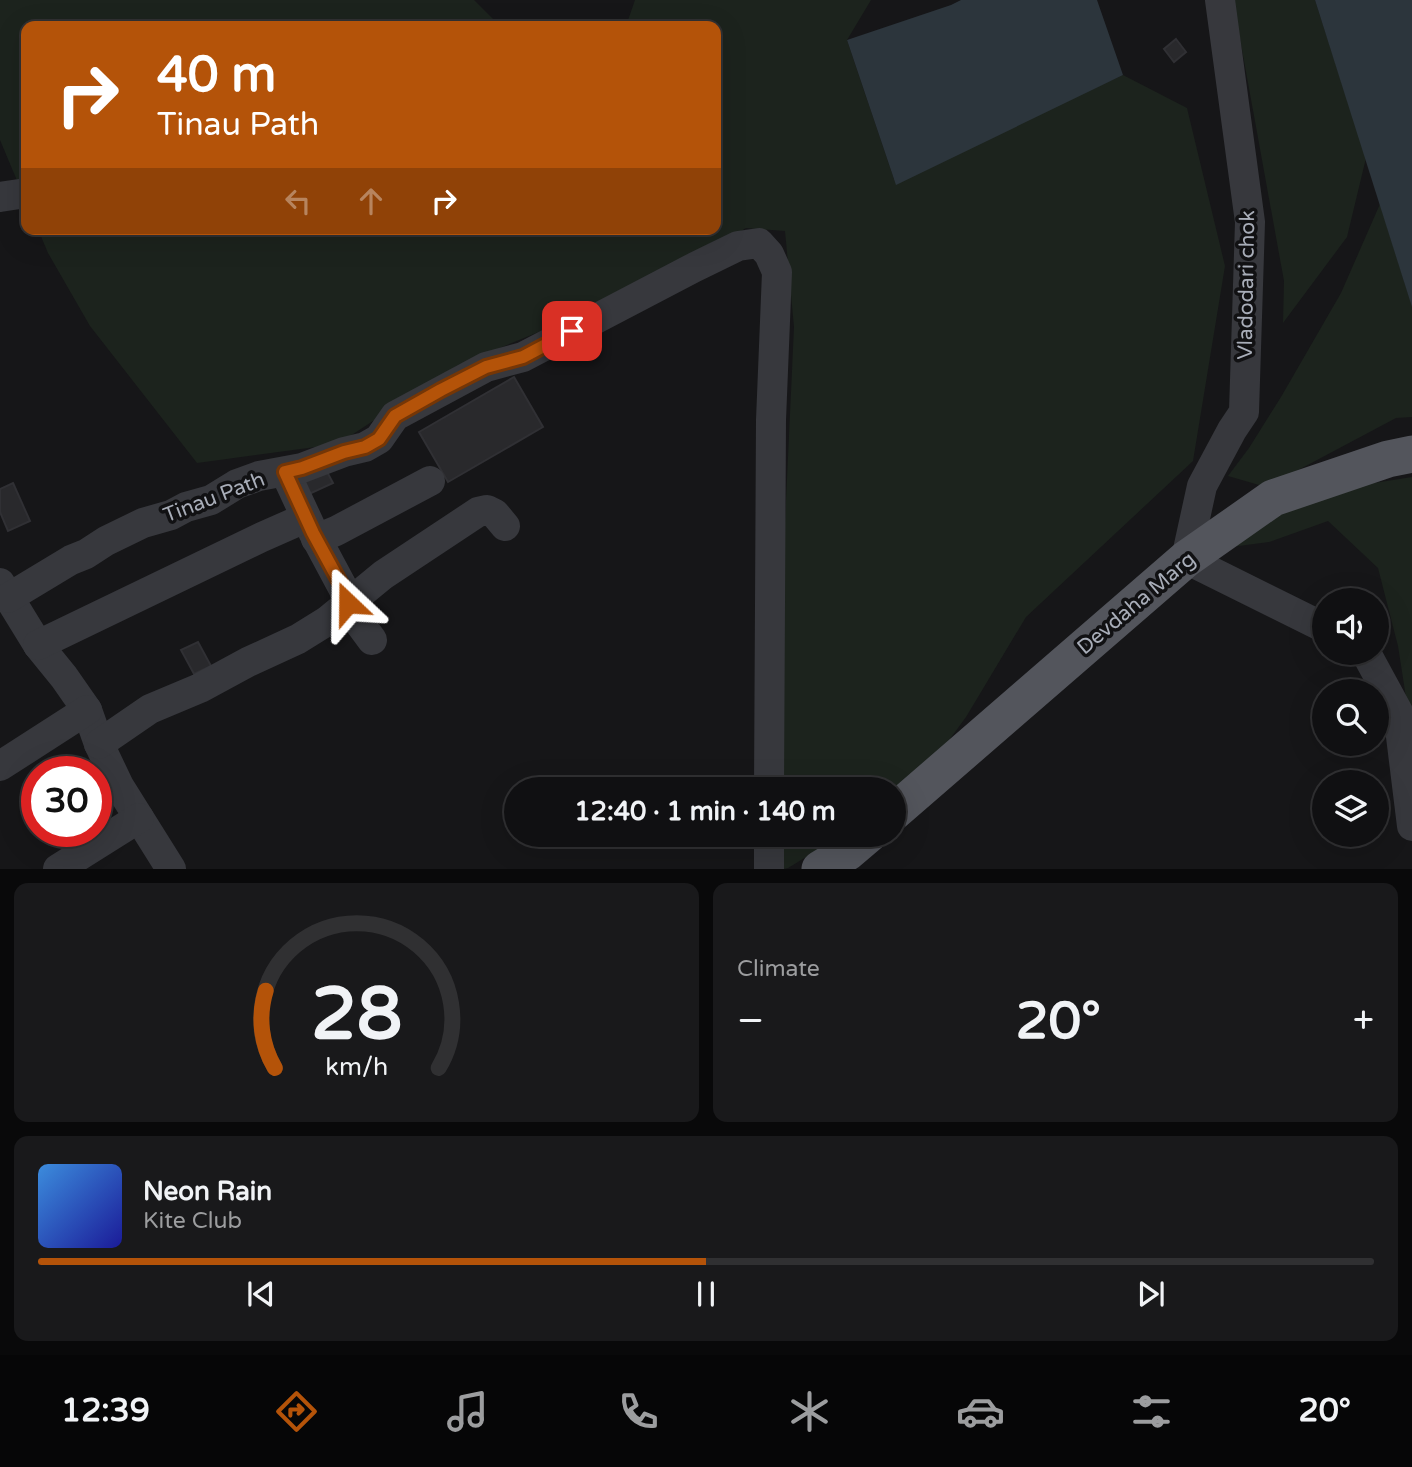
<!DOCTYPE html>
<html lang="en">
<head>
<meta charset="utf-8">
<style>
  :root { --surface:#101012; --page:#19191b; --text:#f1f3f6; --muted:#9c9d9f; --line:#303032; --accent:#b45309 }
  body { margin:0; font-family:"Varela Round",sans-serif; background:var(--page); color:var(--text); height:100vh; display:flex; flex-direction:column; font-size:26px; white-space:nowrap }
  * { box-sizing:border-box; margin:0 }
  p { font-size:23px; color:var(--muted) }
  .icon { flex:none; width:38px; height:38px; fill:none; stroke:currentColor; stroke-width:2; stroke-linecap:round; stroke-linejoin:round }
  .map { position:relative; height:869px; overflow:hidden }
  .side { display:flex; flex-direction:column; gap:14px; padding:14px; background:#09090a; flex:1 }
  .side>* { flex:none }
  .banner { position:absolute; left:21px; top:21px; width:700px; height:214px; border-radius:14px; box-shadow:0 7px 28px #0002,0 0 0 2px var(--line); background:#b45309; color:#fff; overflow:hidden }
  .fabs { position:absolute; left:1312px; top:588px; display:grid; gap:14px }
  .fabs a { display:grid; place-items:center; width:77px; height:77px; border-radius:50%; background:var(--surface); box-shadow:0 7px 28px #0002,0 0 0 2px var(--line); font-size:35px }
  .speed { position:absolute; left:21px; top:756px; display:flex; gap:14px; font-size:35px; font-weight:700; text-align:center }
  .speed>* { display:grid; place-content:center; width:91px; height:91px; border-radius:50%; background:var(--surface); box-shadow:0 7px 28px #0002,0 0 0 2px var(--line); line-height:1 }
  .speed .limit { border:10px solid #d22; background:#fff; color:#111 }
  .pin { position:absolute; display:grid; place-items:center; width:60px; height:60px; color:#fff; margin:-30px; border-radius:14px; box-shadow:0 4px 10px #0006 }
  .me { position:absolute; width:77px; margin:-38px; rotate:337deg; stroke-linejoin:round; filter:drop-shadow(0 0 5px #0008) }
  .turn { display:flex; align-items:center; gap:24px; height:147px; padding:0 21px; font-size:32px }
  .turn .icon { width:91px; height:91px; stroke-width:2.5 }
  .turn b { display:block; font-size:49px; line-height:60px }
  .lanes { display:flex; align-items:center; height:66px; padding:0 21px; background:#0003; justify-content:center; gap:35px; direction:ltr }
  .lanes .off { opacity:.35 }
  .big { font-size:52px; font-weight:700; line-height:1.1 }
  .side .card { flex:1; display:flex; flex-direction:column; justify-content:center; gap:10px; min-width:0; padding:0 24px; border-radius:14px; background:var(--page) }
  .side .dial { align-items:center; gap:0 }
  .dial svg { height:182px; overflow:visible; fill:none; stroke:var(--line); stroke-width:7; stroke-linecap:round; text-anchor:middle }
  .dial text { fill:var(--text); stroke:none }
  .song { display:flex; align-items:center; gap:21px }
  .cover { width:84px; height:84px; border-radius:10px; background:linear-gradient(135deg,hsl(210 70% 55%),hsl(240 70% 35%)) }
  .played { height:7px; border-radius:4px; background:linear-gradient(90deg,var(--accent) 50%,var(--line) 50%) }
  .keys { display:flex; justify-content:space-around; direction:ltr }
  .heat { display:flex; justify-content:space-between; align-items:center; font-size:38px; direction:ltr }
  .side .tiles { flex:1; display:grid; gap:14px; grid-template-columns:1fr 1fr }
  .card:last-child { grid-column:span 2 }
  .trip { position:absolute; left:504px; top:777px; width:402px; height:70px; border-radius:35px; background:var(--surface); box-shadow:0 7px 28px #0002,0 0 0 2px var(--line); font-weight:700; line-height:70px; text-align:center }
  .tab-bar { display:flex; height:112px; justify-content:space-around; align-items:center; background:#060607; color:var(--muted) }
  .tab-bar .icon { width:49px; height:49px }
  .tab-bar .active { color:var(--accent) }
  .tab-bar b { font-size:32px; color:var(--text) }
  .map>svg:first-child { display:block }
  .green { fill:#1c231d }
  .water { fill:#2c353c }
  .building { fill:#29292c; stroke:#303034; stroke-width:2 }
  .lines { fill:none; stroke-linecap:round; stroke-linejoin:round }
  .minor { stroke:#37383d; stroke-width:30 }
  .major { stroke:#53555c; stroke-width:37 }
  .route-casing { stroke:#753606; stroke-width:18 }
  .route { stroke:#b45309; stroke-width:12 }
  .labels { text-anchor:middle; stroke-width:7; stroke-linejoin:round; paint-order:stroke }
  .street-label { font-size:21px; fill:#a8adb8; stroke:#111113 }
</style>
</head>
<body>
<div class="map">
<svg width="1412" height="869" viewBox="0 0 1412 869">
  <rect width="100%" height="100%" fill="#161618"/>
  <g class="green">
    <path d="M 0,0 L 474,0 L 495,21 L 508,26 L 26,26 L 26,202 L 0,140 Z"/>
    <path d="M 635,0 L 871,0 L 847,40 L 894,179 L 1123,75 L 1187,108 L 1225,266 L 1193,461 L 1026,617 L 966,717 L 936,758 L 894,789 L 784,789 L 784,544 L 794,327 L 785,231 L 746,228 L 706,252 L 590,311 L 458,365 L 338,444 L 197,463 L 90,326 L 48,253 L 38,229 L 716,229 L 716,26 L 626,26 Z"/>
    <path d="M 1233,0 L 1315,0 L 1366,158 L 1347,237 L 1283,323 L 1284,281 Z"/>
    <path d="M 1380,204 L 1412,306 L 1412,417 L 1396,418 L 1266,487 L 1228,476 L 1249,448 L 1281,397 L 1341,293 Z"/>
    <path d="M 1412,477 L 1412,736 L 1398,646 L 1378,568 L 1328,521 L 1269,542 L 1231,547 L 1250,520 L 1317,492 Z"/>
    <path d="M 784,835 L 842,835 L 788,868 L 784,869 Z"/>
  </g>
  <g class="water">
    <path d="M 961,0 L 1097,0 L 1123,75 L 896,185 L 847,40 L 951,5 Z"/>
    <path d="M 1315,0 L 1412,0 L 1412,307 Z"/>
  </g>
  <g class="building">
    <path d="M 1176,39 L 1186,52 L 1174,62 L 1164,49 Z"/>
    <path d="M 514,377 L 543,427 L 448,482 L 419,432 Z"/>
    <path d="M 325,468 L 333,483 L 307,495 L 300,480 Z"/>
    <path d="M 13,483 L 30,521 L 8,531 L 0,512 L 0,489 Z"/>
    <path d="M 198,642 L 211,666 L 194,674 L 181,650 Z"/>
  </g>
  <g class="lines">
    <g class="minor">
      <path d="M 1220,0 L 1250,222 L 1244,412 L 1232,430 L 1202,486 L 1186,559 L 1325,628"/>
      <path d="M 0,197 L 26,193"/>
      <path d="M 285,472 L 313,532 L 344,590 L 348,603 L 355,617 L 372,640"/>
      <path d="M 316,539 L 336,531 L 430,481"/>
      <path d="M 0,583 L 38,645 L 64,677 L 87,710 L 99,744 L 119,786 L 171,869"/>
      <path d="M 8,598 L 71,560 L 86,554 L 106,541 L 143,523 L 171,515 L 186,507 L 211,500 L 237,484 L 259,476 L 302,468 L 344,452 L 365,447 L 379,439 L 395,416 L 486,367 L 523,357 L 695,267 L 738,246 L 759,243 L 769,254 L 777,272 L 771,420 L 769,789"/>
      <path d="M 38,645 L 262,537 L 305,518"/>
      <path d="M 1366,653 L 1398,712 L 1412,826"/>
      <path d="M 99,744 L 150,709 L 200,688 L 248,662 L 298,639 L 327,621 L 383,575 L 478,512 L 487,510 L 495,514 L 505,526"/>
      <path d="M 0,766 L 87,710"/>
      <path d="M 58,869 L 139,818"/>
      <path d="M 769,869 L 769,835"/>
    </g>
    <g class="major">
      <path d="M 894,812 L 1186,559 L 1273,498 L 1388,459 L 1412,454"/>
      <path d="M 820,869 L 848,852 L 868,835"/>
    </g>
  </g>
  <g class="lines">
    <defs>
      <path id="route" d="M 348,603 L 344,590 L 313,533 L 285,472 L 302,468 L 344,452 L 365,447 L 379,439 L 395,416 L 441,390 L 486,367 L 523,357 L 572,331"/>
    </defs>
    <use href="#route" class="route-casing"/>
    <use href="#route" class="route"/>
  </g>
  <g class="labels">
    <g class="street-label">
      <text transform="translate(1246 285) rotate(-89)" y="7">Vladodari chok</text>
      <text transform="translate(214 497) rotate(-21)" y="7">Tinau Path</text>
      <text transform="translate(1136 603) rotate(-40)" y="7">Devdaha Marg</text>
    </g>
  </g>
</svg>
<div class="fabs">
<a><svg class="icon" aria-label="sound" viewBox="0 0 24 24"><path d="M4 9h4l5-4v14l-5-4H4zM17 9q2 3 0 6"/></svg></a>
<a><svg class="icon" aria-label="search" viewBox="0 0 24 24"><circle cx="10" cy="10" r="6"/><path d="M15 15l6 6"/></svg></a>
<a><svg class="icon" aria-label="layers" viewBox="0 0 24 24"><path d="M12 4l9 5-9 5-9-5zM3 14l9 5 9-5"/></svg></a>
</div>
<div class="speed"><div class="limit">30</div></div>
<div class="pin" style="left:572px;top:331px;background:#d93025"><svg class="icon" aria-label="arrive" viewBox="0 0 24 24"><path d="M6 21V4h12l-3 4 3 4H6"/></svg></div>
<svg class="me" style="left:348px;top:603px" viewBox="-20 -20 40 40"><path d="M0-17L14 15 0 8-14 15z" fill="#b45309" stroke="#fff" stroke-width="4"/></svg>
<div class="trip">12:40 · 1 min · 140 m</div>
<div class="banner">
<div class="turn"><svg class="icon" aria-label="right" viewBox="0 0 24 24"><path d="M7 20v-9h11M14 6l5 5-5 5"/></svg><div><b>40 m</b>Tinau Path</div></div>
<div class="lanes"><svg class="icon off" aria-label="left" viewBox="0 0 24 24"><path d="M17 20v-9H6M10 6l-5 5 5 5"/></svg><svg class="icon off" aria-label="ahead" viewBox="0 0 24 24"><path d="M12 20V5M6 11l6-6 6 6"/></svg><svg class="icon" aria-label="right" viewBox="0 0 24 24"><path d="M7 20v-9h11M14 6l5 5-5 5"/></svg></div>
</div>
</div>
<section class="side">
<div class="tiles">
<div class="card dial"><svg viewBox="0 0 100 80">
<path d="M14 69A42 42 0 1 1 86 69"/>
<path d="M14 69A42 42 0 0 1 10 35" stroke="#b45309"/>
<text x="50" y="56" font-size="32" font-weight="700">28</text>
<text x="50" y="72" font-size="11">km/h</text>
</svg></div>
<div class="card"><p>Climate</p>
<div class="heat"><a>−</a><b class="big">20°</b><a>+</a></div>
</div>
<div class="card">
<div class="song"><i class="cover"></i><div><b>Neon Rain</b><p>Kite Club</p></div></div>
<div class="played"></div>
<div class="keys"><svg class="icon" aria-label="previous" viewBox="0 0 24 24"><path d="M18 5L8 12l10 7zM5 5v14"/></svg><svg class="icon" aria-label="pause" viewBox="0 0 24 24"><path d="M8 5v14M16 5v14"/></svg><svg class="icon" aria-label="next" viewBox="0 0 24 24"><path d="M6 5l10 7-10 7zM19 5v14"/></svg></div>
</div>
</div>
</section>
<nav class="tab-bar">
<b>12:39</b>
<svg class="icon active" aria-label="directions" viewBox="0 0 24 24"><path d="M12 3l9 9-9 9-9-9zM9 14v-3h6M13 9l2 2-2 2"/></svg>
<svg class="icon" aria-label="music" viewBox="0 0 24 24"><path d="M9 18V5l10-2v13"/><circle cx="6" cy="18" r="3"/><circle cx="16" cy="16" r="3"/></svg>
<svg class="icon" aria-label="phone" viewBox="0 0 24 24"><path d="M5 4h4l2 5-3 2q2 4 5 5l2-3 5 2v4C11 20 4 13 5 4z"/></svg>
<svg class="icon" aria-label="climate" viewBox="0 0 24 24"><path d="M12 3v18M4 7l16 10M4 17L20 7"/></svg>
<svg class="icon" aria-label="car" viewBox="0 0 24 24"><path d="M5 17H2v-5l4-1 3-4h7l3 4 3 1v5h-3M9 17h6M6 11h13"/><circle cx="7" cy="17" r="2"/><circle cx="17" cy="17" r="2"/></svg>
<svg class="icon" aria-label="filters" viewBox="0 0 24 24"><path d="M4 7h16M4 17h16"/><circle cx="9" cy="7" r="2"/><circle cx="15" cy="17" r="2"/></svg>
<b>20°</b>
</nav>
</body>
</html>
